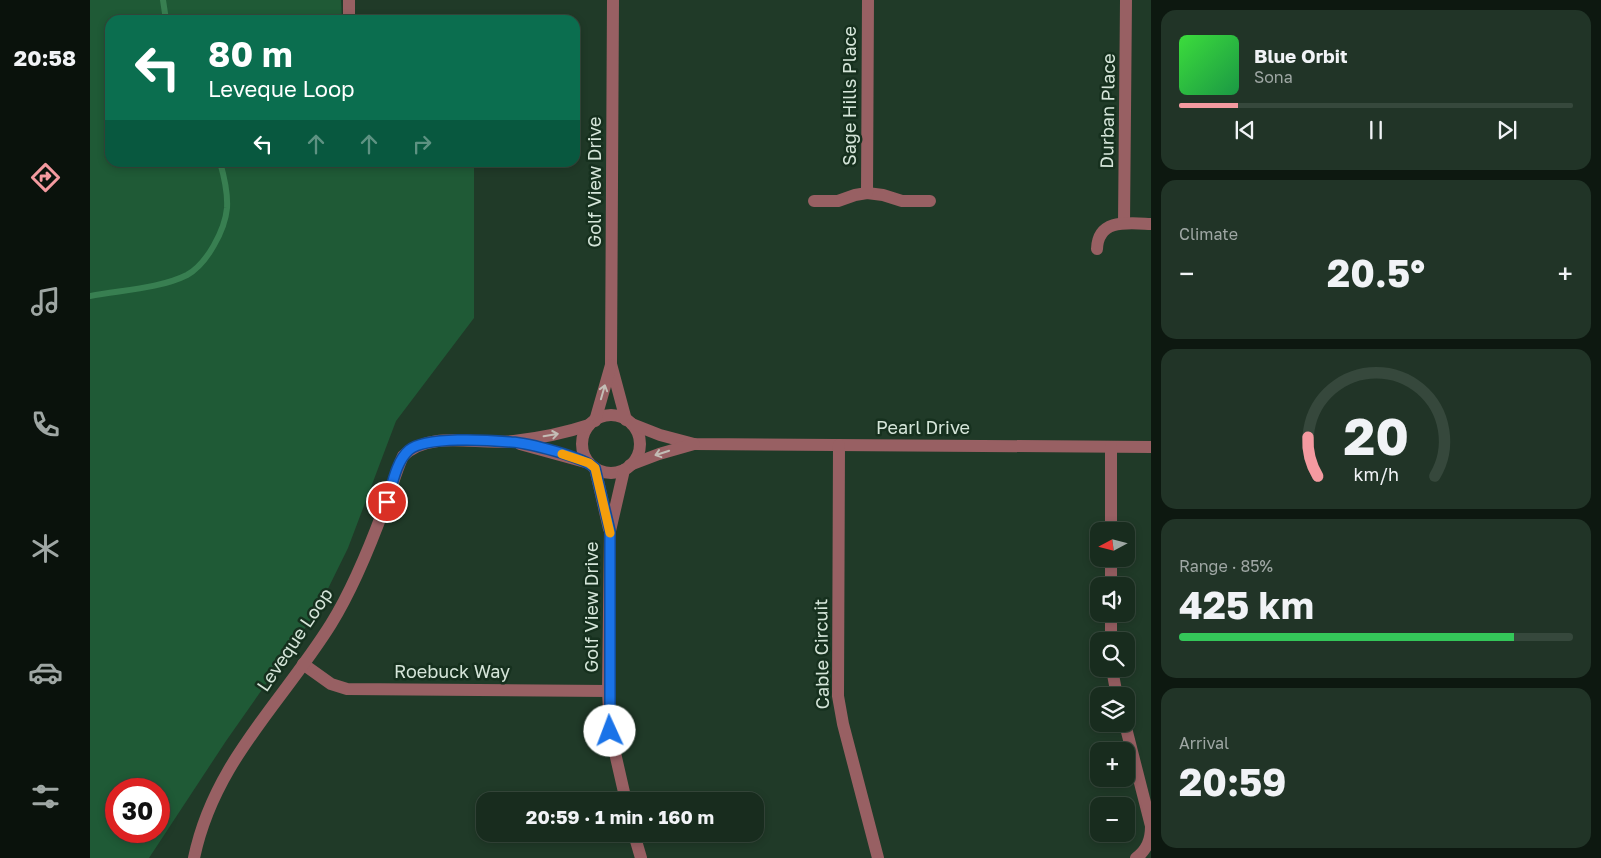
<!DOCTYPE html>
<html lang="en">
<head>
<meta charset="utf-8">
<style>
  :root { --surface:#182c1e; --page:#213427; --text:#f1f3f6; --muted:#9fa7a4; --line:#36483c; --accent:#f49aa0 }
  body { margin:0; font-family:"Golos Text",sans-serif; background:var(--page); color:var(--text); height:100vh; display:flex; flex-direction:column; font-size:19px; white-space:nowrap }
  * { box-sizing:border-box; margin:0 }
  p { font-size:16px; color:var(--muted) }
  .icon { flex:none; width:28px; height:28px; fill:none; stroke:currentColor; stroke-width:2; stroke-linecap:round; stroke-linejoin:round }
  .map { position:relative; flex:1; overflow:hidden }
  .sheet { display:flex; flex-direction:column; gap:10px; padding:10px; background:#0d1810; width:450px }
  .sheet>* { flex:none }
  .guide { position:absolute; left:15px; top:15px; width:475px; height:152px; border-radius:15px; box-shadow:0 2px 8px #0003,0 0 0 1px var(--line); background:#0b6e4f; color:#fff; overflow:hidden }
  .needle { width:32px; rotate:263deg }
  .buttons { position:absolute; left:1000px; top:522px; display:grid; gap:10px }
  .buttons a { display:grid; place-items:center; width:45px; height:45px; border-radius:10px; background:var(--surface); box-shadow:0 2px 8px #0003,0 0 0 1px var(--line); font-size:25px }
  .speed { position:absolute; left:15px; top:778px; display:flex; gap:10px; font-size:25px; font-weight:700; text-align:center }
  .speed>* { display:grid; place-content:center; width:65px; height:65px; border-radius:50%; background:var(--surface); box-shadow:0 2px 8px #0003,0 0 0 1px var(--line); line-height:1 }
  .speed .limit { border:8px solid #d22; background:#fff; color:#111 }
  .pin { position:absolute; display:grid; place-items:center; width:42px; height:42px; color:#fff; margin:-21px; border:2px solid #fff; border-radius:50%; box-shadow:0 1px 5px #0007 }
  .me { position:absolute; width:55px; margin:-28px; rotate:358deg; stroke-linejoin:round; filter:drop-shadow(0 0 4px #0008) }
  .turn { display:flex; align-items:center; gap:18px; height:105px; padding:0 20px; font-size:22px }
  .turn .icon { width:65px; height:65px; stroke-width:2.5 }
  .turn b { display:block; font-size:35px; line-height:42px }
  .lanes { display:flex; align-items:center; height:48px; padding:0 20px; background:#0003; justify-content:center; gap:25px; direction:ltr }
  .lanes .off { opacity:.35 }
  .big { font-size:38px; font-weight:700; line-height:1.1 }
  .sheet .widget { flex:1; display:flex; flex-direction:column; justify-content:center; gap:8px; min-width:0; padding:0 18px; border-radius:15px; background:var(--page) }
  .sheet .dial { align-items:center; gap:0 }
  .dial svg { height:130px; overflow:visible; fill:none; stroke:var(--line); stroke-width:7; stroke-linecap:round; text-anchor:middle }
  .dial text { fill:var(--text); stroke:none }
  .song { display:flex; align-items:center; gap:15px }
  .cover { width:60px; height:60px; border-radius:8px; background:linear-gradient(135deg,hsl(120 70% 55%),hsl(140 70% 35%)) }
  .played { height:5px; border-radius:2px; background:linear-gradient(90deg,var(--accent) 15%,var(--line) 15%) }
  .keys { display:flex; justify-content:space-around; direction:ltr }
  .heat { display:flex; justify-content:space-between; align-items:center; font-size:28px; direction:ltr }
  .charge { height:8px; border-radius:4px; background:linear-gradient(90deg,#34c759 85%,var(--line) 0) }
  .trip { position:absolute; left:386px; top:792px; width:288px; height:50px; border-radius:15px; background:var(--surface); box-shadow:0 2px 8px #0003,0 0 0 1px var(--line); font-weight:700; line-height:50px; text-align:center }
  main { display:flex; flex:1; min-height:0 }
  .dock { display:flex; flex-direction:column; width:90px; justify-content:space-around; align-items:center; background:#0a120c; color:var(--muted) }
  .dock .icon { width:35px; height:35px }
  .dock .active { color:var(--accent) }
  .dock b { font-size:22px; color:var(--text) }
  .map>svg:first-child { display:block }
  .green { fill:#1f5a36; fill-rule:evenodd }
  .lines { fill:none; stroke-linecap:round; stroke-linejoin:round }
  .stream { stroke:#387f51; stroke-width:6 }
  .minor { stroke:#986063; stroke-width:12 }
  .oneway { stroke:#c3bdb6 }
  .route-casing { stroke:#114b97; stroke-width:12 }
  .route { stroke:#1a73e8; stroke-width:9 }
  .slow { stroke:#f59e0b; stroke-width:9 }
  .labels { text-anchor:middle; stroke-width:5; stroke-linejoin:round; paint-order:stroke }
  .street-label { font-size:18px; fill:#d5e5d9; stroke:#16301e }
</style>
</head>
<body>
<main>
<nav class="dock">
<b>20:58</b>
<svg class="icon active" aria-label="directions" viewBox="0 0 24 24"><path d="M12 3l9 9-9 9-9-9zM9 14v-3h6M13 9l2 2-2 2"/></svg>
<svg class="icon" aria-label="music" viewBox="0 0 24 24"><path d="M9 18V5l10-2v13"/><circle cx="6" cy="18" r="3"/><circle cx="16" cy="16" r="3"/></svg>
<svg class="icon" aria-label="phone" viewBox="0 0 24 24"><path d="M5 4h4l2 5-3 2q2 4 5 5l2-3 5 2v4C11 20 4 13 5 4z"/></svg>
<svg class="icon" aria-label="climate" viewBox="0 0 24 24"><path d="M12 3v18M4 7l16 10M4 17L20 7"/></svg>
<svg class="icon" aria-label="car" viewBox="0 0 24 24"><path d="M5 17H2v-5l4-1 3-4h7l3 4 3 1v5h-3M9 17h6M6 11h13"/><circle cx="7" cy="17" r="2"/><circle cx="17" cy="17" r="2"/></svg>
<svg class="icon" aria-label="filters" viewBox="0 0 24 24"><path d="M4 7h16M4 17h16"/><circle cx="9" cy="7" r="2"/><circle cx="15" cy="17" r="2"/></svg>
</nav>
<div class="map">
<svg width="1061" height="858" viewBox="0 0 1061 858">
  <rect width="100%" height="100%" fill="#203a28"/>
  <path class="green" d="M 0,0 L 251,0 L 252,20 L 20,20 L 20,162 L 384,163 L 384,318 L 306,421 L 258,548 L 227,611 L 136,741 L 59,858 L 0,858 ZM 26,789 L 69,789 L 69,831 L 26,831 Z"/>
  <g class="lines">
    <g class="stream">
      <path d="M 73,0 L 76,20"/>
      <path d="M 0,296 C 30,290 69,289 97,275 C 117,264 135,230 137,208 C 138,193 134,176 130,162"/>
    </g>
    <g class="minor">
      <path d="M 523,0 L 521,364 L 536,420"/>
      <path d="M 259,20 L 259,0"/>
      <path d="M 777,193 L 793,195 L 812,201 L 840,201"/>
      <path d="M 724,201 L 748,201 L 765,195 L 777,193 L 778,0"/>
      <path d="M 1034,223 L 1036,0"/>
      <path d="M 1007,249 C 1008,218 1039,223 1061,224"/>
      <circle cx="521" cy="444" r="29"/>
      <path d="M 505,421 L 521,365"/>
      <path d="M 542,424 L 570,435 L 604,444 L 1061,447"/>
      <path d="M 430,444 L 499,463"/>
      <path d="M 749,445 L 748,696 L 753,724 L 788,858"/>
      <path d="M 540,465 L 569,454 L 604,444"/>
      <path d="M 505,468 L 519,529"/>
      <path d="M 534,470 L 520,531 L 518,691 L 520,731 L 536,801"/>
      <path d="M 1021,531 L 1021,447"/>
      <path d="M 1021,586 L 1021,559"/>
      <path d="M 1021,641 L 1021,614"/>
      <path d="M 213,664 L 241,684 L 257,689 L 518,691"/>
      <path d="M 1022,669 L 1027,696"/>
      <path d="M 1035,724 L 1061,826 C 1061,840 1057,850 1046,858"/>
      <path d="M 544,834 L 551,858"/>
      <path d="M 104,858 C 124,762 191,704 241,624 C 264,587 281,544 296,503 C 302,487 306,471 313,456 C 340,429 389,446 424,441 C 450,438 475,433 499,425"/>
    </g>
  </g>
  <defs><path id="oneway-shaft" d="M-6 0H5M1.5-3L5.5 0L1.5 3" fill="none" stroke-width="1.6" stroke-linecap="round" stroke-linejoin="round" transform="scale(1.25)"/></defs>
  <g class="oneway">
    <use href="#oneway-shaft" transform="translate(513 392) rotate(-74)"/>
    <use href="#oneway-shaft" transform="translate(461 435) rotate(-9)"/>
    <use href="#oneway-shaft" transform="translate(572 453) rotate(162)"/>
  </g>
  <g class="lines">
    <defs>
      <path id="route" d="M 297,502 C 302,486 306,461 319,450 C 336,436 398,440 421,442 C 439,443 493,457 505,468 L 520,531 L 520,731"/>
    </defs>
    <use href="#route" class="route-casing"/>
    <use href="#route" class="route"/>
    <path class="slow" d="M 472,454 L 499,463 L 505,468 L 520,533"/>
  </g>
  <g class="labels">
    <g class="street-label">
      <text transform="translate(760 96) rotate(-90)" y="6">Sage Hills Place</text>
      <text transform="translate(1018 111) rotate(-89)" y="6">Durban Place</text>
      <text transform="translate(505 182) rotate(-90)" y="6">Golf View Drive</text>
      <text x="833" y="434">Pearl Drive</text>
      <text transform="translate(502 607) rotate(-90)" y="6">Golf View Drive</text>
      <text transform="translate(205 640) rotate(-56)" y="6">Leveque Loop</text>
      <text transform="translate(732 654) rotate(-91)" y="6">Cable Circuit</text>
      <text x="362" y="678">Roebuck Way</text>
    </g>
  </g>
</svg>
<div class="buttons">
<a><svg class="needle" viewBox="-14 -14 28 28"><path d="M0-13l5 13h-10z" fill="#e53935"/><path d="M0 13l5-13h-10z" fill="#9fa7a4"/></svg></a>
<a><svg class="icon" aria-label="sound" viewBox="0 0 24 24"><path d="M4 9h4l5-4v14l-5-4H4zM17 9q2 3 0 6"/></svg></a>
<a><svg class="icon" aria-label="search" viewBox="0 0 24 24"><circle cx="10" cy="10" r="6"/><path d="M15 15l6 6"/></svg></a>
<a><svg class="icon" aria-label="layers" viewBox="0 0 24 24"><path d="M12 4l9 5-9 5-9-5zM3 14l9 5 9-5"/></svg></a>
<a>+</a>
<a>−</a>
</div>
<div class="speed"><div class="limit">30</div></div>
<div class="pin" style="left:297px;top:502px;background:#d93025"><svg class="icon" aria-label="arrive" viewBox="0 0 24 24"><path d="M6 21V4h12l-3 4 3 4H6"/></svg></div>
<svg class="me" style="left:520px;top:731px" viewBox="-20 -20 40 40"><circle r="19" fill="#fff"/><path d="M0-13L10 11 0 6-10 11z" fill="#1a73e8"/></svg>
<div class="trip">20:59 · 1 min · 160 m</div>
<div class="guide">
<div class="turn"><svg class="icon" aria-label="left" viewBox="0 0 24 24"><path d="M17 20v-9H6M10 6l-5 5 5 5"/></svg><div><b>80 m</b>Leveque Loop</div></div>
<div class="lanes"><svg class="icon" aria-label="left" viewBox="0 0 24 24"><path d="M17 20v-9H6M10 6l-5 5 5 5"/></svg><svg class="icon off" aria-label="ahead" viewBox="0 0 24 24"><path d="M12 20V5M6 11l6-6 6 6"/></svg><svg class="icon off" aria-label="ahead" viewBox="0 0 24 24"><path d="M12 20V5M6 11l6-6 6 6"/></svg><svg class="icon off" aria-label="right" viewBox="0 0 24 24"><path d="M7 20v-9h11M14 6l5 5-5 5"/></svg></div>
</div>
</div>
<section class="sheet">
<div class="widget">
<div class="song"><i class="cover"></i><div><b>Blue Orbit</b><p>Sona</p></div></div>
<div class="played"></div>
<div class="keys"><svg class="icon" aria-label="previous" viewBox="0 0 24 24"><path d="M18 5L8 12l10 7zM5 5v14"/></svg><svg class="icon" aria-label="pause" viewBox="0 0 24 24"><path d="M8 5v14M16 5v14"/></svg><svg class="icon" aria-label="next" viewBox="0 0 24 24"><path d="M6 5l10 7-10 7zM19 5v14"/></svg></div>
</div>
<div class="widget"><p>Climate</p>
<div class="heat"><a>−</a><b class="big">20.5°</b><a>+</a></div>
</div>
<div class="widget dial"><svg viewBox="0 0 100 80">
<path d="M14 69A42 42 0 1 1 86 69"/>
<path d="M14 69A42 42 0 0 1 8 45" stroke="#f49aa0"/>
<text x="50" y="56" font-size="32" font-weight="700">20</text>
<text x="50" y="72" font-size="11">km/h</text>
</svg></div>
<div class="widget"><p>Range · 85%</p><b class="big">425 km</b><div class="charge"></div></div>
<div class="widget"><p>Arrival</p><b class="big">20:59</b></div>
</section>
</main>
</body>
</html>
